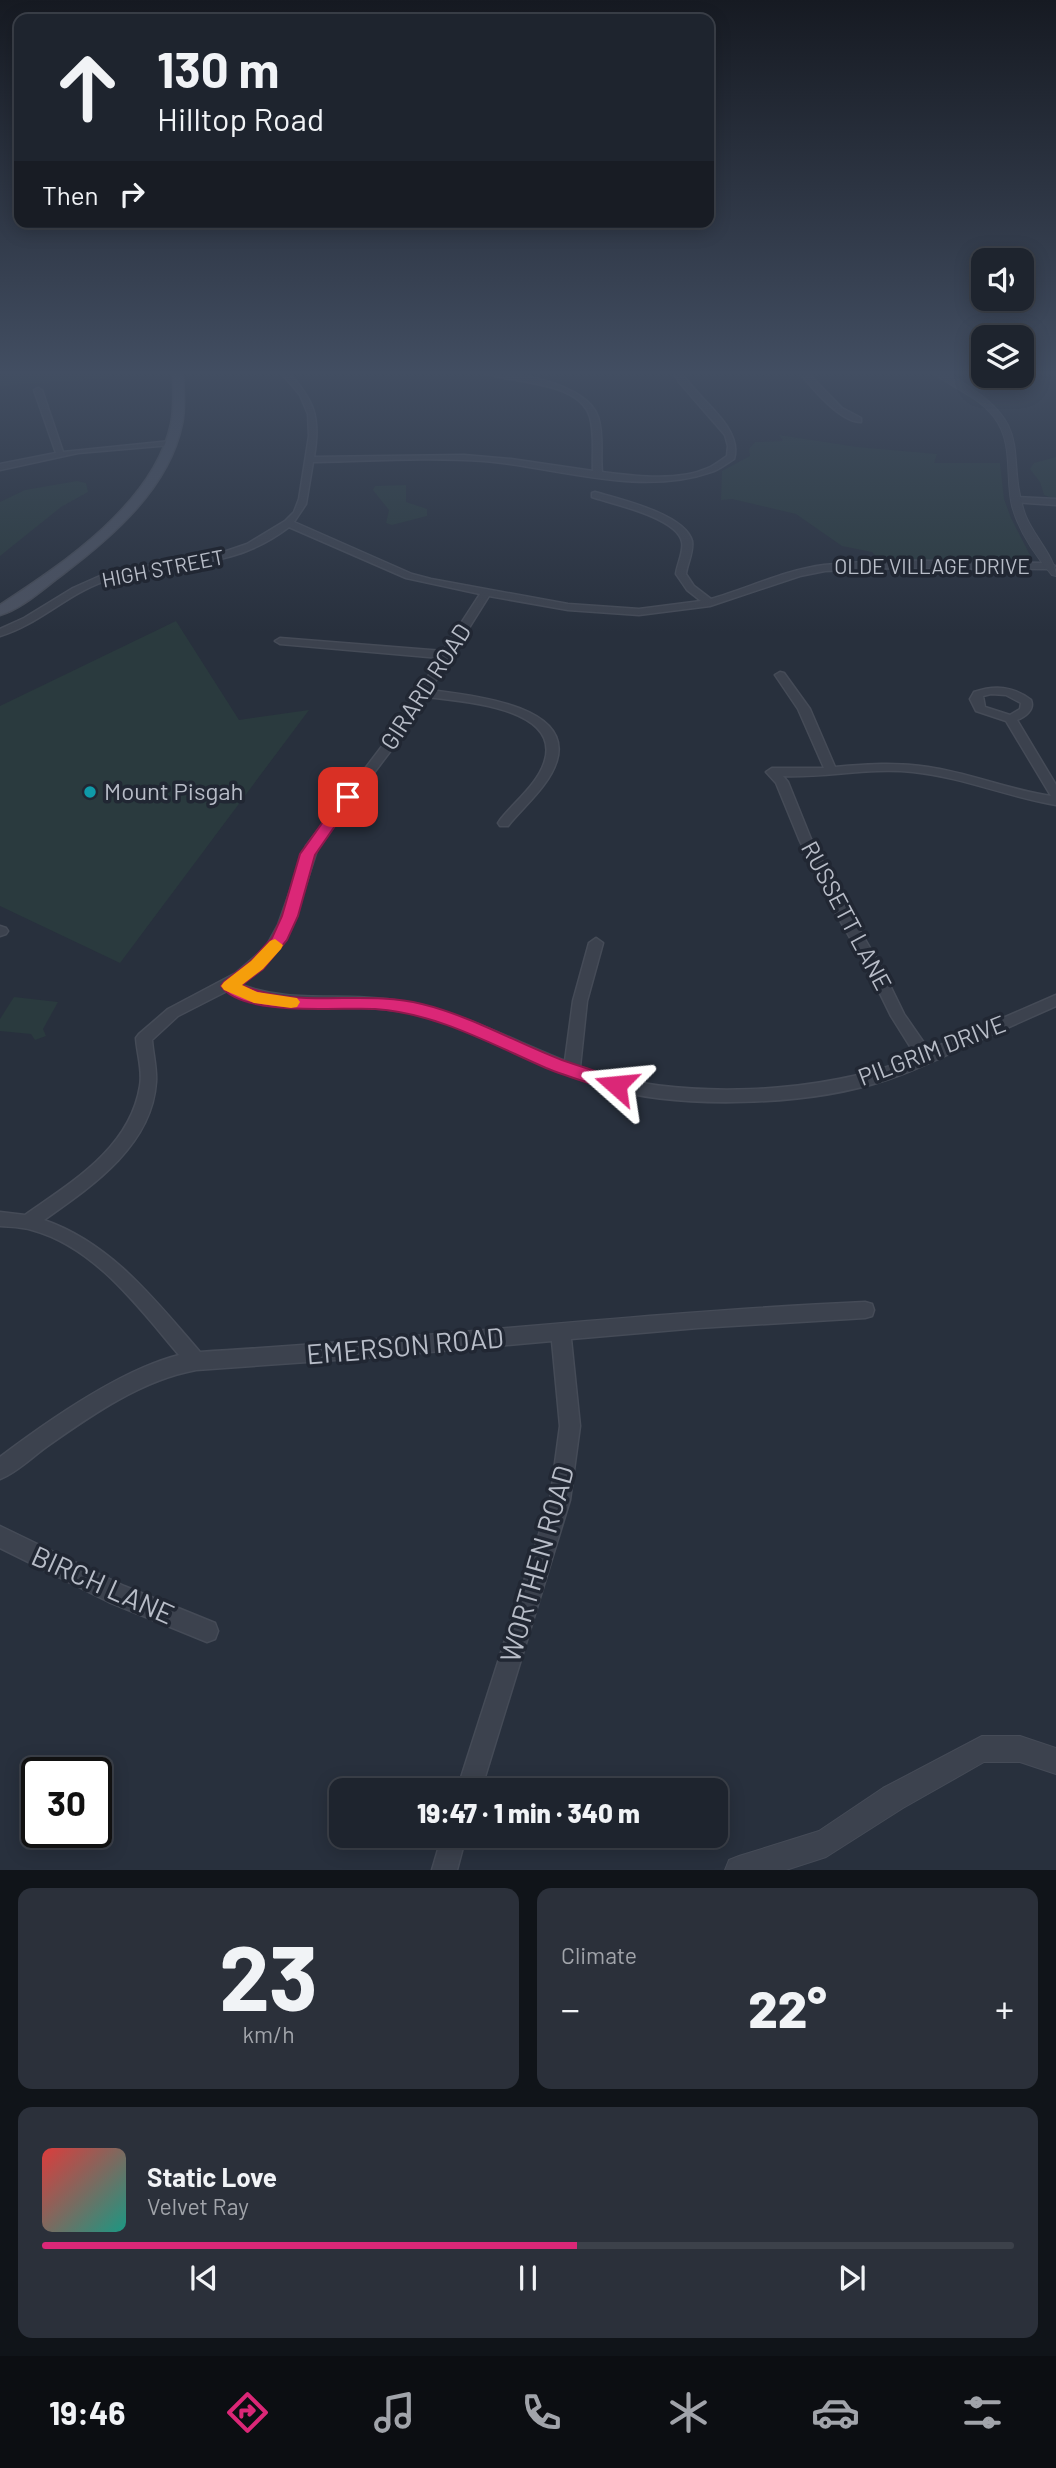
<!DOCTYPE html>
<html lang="en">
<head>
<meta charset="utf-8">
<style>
  :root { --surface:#1e242e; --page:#2b303a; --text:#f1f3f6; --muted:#a1a4aa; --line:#3c414a; --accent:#db2777 }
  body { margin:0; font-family:Barlow,sans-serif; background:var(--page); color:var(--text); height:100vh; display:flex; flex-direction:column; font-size:26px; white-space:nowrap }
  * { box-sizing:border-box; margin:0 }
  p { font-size:23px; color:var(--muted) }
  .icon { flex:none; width:38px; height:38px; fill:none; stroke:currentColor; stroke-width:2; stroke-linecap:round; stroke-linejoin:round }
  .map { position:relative; height:1870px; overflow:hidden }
  .details { display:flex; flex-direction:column; gap:18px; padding:18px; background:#101419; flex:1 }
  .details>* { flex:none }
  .hud { position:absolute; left:14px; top:14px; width:700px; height:214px; border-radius:14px; box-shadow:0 4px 18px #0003,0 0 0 2px var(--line); background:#1e242e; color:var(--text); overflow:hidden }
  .fabs { position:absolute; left:971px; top:248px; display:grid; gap:14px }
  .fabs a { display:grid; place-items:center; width:63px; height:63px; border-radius:14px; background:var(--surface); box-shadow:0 4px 18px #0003,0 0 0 2px var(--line); font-size:35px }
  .speed { position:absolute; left:21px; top:1757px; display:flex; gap:14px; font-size:35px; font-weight:700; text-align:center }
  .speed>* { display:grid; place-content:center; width:91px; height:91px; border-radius:50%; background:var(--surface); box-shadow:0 4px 18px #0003,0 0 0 2px var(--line); line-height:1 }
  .speed .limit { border:4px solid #111; border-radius:10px; background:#fff; color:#111 }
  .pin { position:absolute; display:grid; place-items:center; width:60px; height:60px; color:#fff; margin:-30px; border-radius:14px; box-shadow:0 4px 10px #0006 }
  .me { position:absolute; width:77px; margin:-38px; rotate:288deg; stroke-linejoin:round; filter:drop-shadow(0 0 5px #0008) }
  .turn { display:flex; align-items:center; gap:24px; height:147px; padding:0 28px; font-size:32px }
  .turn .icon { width:91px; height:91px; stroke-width:2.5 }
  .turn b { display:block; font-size:49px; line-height:60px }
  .then { display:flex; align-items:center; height:66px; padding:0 28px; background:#0003; gap:14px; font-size:26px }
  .big { font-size:52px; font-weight:800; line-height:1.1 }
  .details .tile { flex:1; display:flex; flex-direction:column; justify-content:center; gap:10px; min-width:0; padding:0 24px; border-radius:14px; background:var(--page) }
  .details .dial { align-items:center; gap:0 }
  .dial b { font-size:91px; line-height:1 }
  .song { display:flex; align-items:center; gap:21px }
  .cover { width:84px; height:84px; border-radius:10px; background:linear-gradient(135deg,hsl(0 70% 55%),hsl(170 70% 35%)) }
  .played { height:7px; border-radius:4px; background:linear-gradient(90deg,var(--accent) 55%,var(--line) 55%) }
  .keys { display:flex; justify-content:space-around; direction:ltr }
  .heat { display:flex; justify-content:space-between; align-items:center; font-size:38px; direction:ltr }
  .details .tiles { flex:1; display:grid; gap:18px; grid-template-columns:1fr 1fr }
  .tile:last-child { grid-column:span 2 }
  .trip { position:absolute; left:329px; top:1778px; width:399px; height:70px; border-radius:14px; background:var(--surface); box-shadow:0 4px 18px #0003,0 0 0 2px var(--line); font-weight:800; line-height:70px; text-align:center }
  .tabs { display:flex; height:112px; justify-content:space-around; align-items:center; background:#0c0e12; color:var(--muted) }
  .tabs .icon { width:49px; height:49px }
  .tabs .on { color:var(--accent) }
  .tabs b { font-size:32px; color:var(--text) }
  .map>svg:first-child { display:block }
  .green { fill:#2a3a3e }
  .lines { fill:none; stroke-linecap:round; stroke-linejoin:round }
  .minor-casing { stroke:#454b57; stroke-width:3 }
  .tertiary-casing { stroke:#454b57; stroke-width:2 }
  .secondary-casing { stroke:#454b57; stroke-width:3 }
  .minor { fill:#3c424e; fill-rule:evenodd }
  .tertiary { fill:#3c424e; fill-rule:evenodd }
  .secondary { fill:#4a5160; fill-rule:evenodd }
  .route { fill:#db2777; stroke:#8e194d; stroke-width:2 }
  .slow { fill:#f59e0b }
  .culture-dot { fill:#0f9aa8; stroke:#212733; stroke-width:2.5 }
  .labels { text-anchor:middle; stroke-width:7; stroke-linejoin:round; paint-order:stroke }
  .far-street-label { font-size:21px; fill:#b8bdc8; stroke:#212733 }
  .street-label { font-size:24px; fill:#b8bdc8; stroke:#212733 }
  .poi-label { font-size:24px; fill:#b8bdc8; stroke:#212733; text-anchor:start }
  .near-street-label { font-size:28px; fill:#b8bdc8; stroke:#212733 }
</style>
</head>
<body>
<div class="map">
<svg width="1056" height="1870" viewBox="0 0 1056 1870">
  <rect width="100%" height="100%" fill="#28303d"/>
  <g class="green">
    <path d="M 0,370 L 110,370 L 107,378 L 0,386 Z"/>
    <path d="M 779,435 L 857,447 L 937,454 L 934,463 L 1000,463 L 1004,499 L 1011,518 L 1032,559 L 880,561 L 872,552 L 842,546 L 796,514 L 732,499 L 721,500 L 722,471 L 750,456 L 749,449 L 755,442 L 783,441 Z"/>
    <path d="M 1056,457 L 1056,499 L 1044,495 L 1040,482 L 1030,469 L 1034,463 Z"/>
    <path d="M 77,481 L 86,483 L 88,492 L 61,507 L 0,556 L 0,502 L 25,490 Z"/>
    <path d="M 406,485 L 406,502 L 427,509 L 427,516 L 392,525 L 386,523 L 389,510 L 373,490 L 375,486 Z"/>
    <path d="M 176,621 L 239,720 L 309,710 L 120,963 L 0,906 L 0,706 Z"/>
    <path d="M 14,997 L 58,1002 L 43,1029 L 46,1036 L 35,1040 L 31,1034 L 0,1031 L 0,1019 Z"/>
  </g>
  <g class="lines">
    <defs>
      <g id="minor">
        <path d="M 279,370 L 287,370 C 314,401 321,416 314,457 L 464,455 L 511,459 L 593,471 C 592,454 595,435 590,417 C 578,378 504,384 474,370 C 506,370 587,382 598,417 C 604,435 600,454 602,472 C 634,476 677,482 708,468 C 715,465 721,460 727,456 L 728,446 L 725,435 L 679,382 L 672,370 L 680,370 C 694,397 744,426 734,459 C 727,463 719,470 711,472 C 640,497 556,467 484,461 C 427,457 370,461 313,462 L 306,504 L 294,522 L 412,574 L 431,579 L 568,604 L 639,609 L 701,601 L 687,590 L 676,574 C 677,564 684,552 682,542 C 678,518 613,504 592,497 L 592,493 L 595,492 C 619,499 685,514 692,541 C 694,552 687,564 686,574 L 694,586 L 711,599 C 749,588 785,570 824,565 C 896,557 977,563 1050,563 L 1055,566 L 1050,569 L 894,568 L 825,571 L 800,576 L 710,606 L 639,615 L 568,610 L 489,596 L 430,690 C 466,695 573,704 557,760 C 550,785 524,806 508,826 L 500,826 L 498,823 L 500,820 C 514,802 539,783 545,760 C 560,707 459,701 426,697 L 392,749 L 318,847 L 297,912 L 284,941 L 262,968 L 239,984 C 289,1004 341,992 393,1000 C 454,1008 509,1039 565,1061 L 573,1001 L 589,943 L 596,938 L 603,943 L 587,1001 L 580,1067 C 672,1102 827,1095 916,1056 L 891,1016 L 866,965 L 828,900 L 799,839 L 776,783 L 766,772 L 772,768 L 824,768 L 798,709 L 775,675 L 780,672 L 784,673 L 810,709 L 835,767 C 866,764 897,762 928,767 C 970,773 1009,790 1051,796 L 1006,721 L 976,711 L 970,699 L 974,692 C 995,685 1013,686 1031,700 C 1035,710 1025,717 1017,720 L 1056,785 L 1056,805 C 1008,797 962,777 913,772 C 870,767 826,778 783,776 L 788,782 L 811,839 L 842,900 L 880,965 L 904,1014 L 929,1050 L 1056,995 L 1056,1006 C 1027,1019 998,1032 969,1045 C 941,1057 915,1071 886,1080 C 809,1106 680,1110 603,1087 C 539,1067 480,1029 415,1014 C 349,999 293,1017 227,991 L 178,1016 L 152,1040 C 153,1054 157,1068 156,1082 C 152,1146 91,1187 44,1220 C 111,1243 155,1300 200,1352 C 422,1339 643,1312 865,1302 L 872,1304 L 874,1310 L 872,1316 L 865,1318 L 698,1328 L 571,1339 L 580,1426 L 570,1500 L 481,1790 L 457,1790 L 550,1500 L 560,1426 L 552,1341 L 364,1358 L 196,1370 C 142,1380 93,1414 49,1445 C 33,1456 18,1472 0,1479 L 0,1457 C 49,1420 120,1370 179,1355 C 139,1308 95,1247 32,1230 C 22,1227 11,1227 0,1226 L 0,1212 L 25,1215 C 72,1182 130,1148 140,1086 C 143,1070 137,1054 136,1038 L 139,1034 L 168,1009 L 236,973 L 266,947 L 278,925 L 306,846 L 383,745 L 440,658 L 280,644 L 275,641 L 280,638 L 443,651 L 480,594 L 406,578 L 289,527 C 226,575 171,558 105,581 C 67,594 38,625 0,636 L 0,629 L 24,618 L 73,588 L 100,576 L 126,569 L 209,557 L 247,544 L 285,521 L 294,512 L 299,499 L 309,436 L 308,414 L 300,395 ZM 991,694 L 1006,695 L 1021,703 L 1020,709 L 1010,715 L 985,707 L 983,696 Z"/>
        <path d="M 797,370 L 805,370 L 842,408 L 861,418 L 861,422 C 839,422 811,386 797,370 Z"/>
        <path d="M 38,388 L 42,390 L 63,452 L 171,441 L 175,443 L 171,445 L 78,453 L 0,470 L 0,464 L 56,453 L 34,390 Z"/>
        <path d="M 1016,497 L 1056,499 L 1056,505 L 1013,502 L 1012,500 Z"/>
        <path d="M 0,926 L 6,928 L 8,931 L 6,934 L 0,936 Z"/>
        <path d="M 0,1526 L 124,1586 L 215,1623 L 218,1631 L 215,1639 L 207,1642 L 109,1602 L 0,1548 Z"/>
        <path d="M 442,1836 L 466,1836 L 457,1870 L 432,1870 Z"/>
      </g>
      <g id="tertiary">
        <path d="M 929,370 C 944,370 956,378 968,386 C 1035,429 1005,456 1025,514 C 1032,534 1056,558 1056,576 L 1052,575 C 1035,555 1019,532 1012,506 C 1005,476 1014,443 994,417 C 977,395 950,387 929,370 Z"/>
        <path d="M 982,1736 L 1020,1736 L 1056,1748 L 1056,1774 L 1020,1762 L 984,1762 L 903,1808 L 826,1857 L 786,1870 L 725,1870 L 729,1860 L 739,1856 L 819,1831 L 883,1788 Z"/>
      </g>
      <path id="secondary" d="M 173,370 L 183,370 C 183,388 186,406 182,424 C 169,488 112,537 63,574 C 45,587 22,609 0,615 L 0,605 C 63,564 154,503 171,424 C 175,407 173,388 173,370 Z"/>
    </defs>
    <use href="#minor" class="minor-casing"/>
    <use href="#tertiary" class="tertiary-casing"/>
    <use href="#secondary" class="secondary-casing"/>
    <use href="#minor" class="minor"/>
    <use href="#tertiary" class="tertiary"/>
    <use href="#secondary" class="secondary"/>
  </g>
  <linearGradient id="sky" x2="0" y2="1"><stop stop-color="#161a22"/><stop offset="0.59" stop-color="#424e62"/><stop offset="1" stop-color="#424e62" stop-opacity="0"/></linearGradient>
  <rect width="1056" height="632" fill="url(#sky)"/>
  <path class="route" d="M 348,793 L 355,797 L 315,855 L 298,916 L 287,940 L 263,969 L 242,985 C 297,1010 364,989 422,1004 C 471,1016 515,1042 562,1060 C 582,1067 602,1073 623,1080 L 625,1085 L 623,1090 L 616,1092 C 593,1084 568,1077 546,1068 C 491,1044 436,1013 375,1009 C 340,1007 242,1017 221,986 L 224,982 L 251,961 L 272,938 L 282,916 L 300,854 L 343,794 Z"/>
  <path class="slow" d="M 275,939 L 283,945 L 281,949 L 263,969 L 242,985 L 257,992 L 297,998 L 300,1002 L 297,1007 L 291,1008 L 254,1003 L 224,990 L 221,986 L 224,982 L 251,961 L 270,941 Z"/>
  <circle class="culture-dot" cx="90" cy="792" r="7"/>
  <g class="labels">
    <g class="far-street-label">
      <text x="932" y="574">OLDE VILLAGE DRIVE</text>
      <text transform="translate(163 569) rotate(-11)" y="7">HIGH STREET</text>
    </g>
    <g class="street-label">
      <text transform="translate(426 687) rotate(-57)" y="8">GIRARD ROAD</text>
      <text transform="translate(846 916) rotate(62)" y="8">RUSSETT LANE</text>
      <text transform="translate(932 1051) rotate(-21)" y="8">PILGRIM DRIVE</text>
    </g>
    <g class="poi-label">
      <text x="104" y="800">Mount Pisgah</text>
    </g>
    <g class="near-street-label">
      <text transform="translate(405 1346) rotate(-5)" y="10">EMERSON ROAD</text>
      <text transform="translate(537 1564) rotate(-74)" y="10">WORTHEN ROAD</text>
      <text transform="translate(103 1585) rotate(24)" y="10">BIRCH LANE</text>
    </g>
  </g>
</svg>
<div class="fabs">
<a><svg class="icon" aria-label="sound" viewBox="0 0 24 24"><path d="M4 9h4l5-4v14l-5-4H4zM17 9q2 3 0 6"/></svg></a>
<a><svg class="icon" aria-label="layers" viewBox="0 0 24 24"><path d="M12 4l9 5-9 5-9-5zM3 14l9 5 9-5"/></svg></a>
</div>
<div class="speed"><div class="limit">30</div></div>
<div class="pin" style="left:348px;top:797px;background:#d93025"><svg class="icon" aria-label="arrive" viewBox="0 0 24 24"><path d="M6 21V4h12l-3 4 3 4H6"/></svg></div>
<svg class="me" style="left:616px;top:1085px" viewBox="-20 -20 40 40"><path d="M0-17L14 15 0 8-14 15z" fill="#db2777" stroke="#fff" stroke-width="4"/></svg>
<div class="trip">19:47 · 1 min · 340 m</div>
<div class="hud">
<div class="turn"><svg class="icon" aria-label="ahead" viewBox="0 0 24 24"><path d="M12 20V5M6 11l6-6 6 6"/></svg><div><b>130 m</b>Hilltop Road</div></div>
<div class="then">Then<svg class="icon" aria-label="right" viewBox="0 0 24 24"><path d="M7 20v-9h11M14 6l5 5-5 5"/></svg></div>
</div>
</div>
<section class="details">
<div class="tiles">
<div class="tile dial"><b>23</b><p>km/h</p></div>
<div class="tile"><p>Climate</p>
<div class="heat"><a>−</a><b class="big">22°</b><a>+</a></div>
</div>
<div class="tile">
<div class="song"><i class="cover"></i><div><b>Static Love</b><p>Velvet Ray</p></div></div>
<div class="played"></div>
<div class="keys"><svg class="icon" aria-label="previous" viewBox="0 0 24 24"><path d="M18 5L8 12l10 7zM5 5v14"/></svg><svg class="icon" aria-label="pause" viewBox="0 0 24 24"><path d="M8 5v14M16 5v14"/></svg><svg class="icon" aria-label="next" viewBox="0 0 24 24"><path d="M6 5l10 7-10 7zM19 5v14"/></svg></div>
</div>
</div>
</section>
<nav class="tabs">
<b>19:46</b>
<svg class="icon on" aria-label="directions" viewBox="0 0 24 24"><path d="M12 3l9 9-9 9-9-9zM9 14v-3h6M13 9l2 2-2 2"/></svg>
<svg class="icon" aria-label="music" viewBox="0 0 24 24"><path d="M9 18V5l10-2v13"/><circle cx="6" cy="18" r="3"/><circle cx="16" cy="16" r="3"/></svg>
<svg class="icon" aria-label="phone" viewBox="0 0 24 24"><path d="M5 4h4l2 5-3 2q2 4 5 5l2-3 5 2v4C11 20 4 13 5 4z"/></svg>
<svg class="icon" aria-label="climate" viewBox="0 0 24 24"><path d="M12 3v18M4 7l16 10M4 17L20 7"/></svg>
<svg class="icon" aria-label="car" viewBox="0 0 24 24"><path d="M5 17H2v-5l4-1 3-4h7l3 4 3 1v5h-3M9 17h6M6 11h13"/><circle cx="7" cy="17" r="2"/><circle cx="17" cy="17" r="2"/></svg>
<svg class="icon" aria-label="filters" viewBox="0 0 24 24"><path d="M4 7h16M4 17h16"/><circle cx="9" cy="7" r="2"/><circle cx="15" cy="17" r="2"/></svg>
</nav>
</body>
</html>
